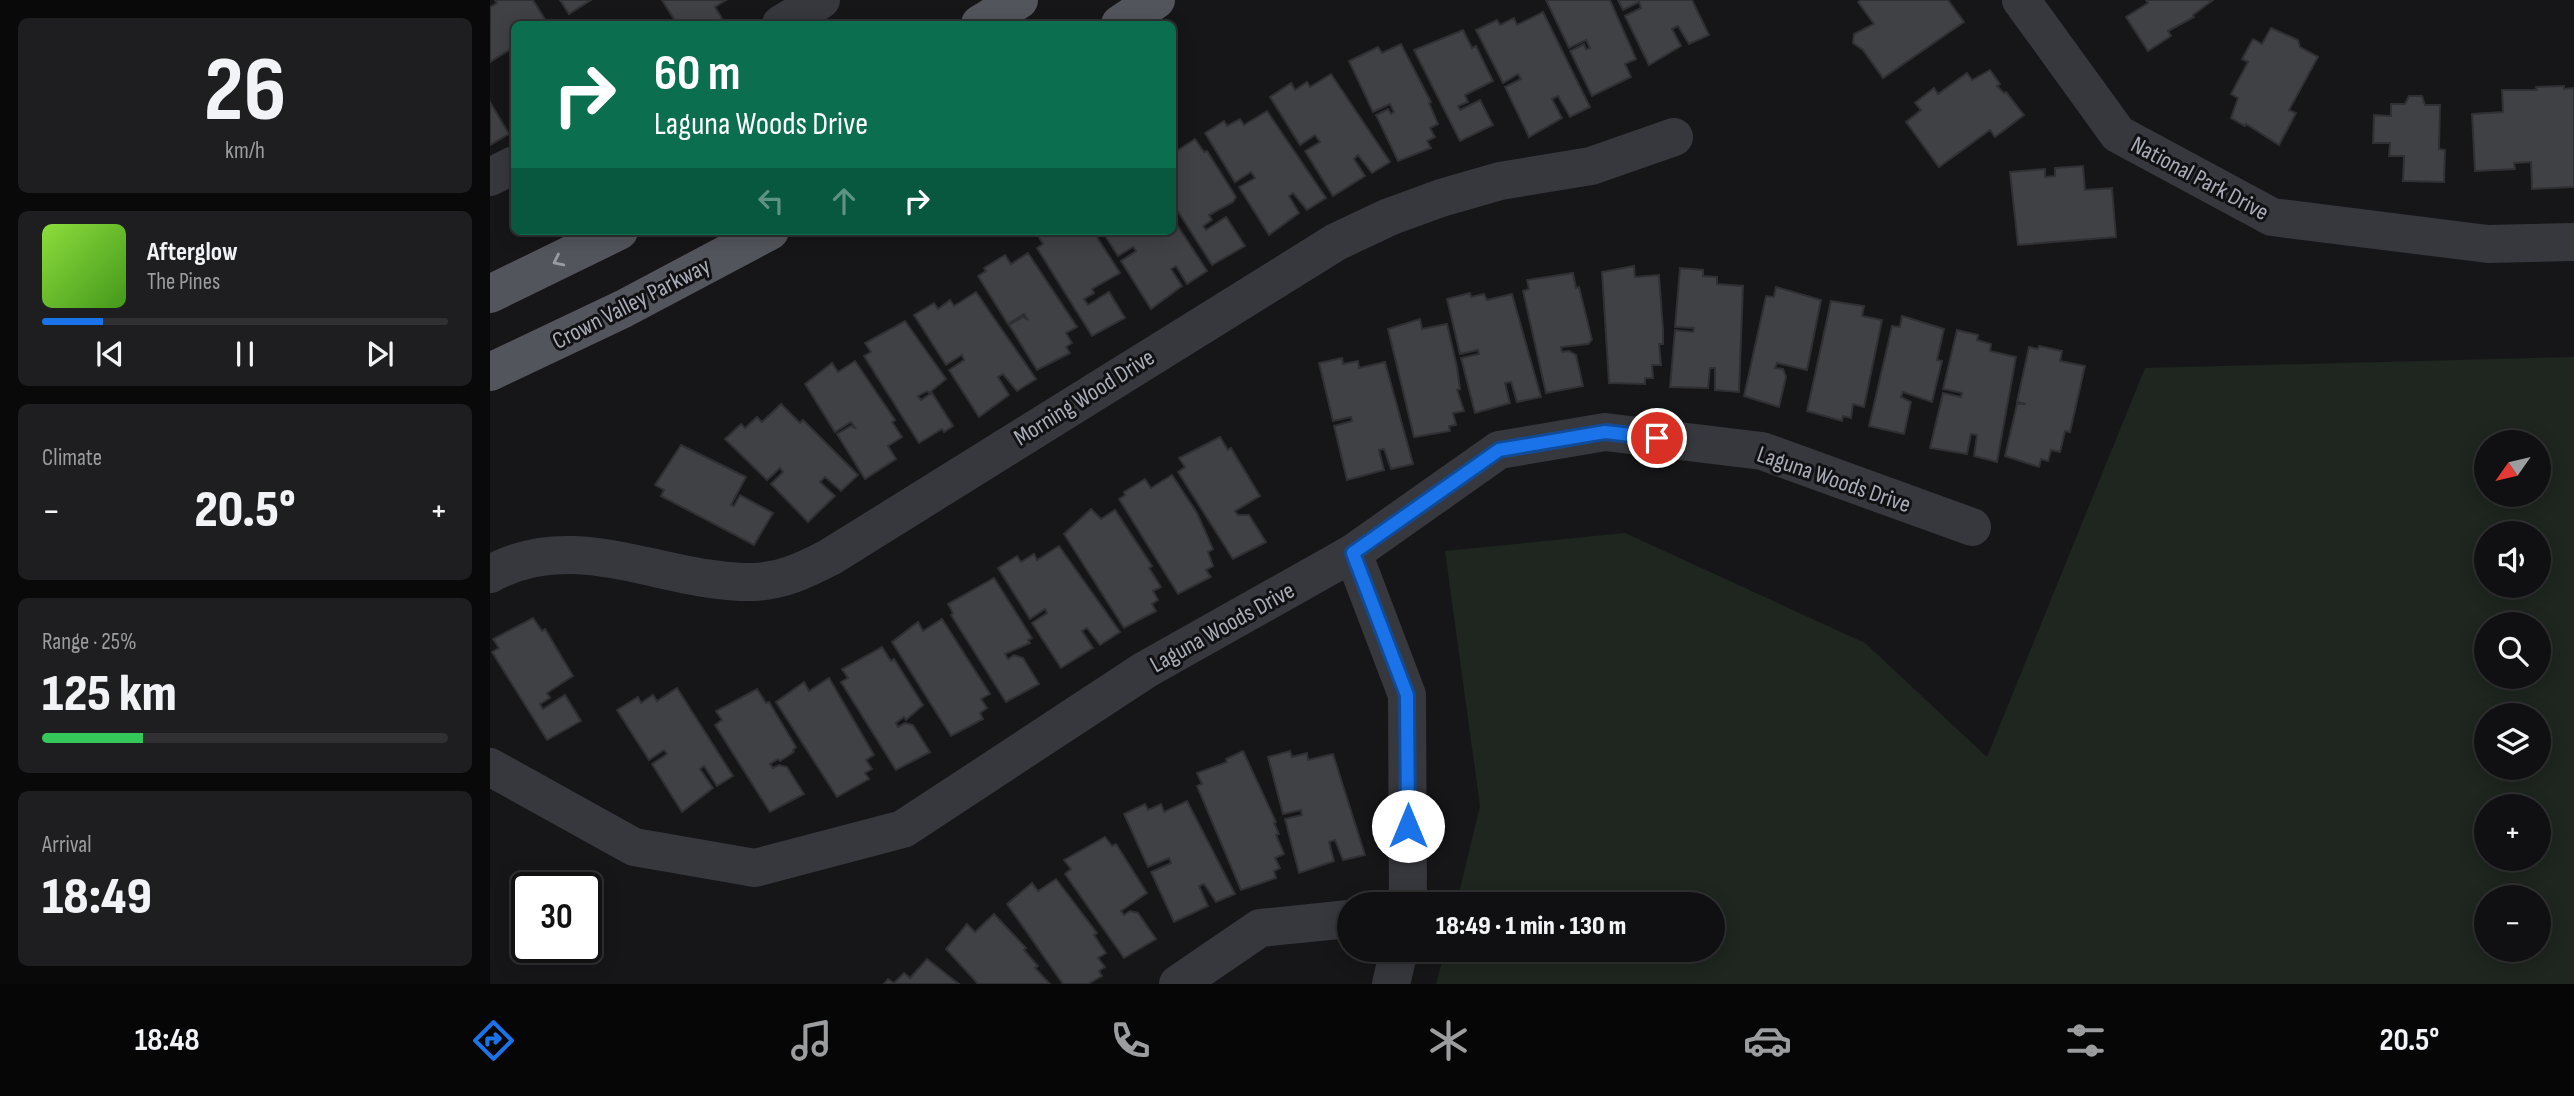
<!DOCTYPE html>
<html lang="en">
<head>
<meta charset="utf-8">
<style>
  :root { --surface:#101012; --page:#1e1e20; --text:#f1f3f6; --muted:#9c9d9f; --line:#303032; --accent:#1a73e8 }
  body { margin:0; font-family:"Sofia Sans Condensed",sans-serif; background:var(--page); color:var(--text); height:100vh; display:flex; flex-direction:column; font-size:26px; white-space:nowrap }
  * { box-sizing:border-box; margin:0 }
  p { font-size:23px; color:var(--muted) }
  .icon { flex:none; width:38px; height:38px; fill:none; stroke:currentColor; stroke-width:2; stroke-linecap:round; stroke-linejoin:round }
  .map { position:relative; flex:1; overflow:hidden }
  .side { display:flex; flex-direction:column; gap:18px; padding:18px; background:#09090a; width:490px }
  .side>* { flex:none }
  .hud { position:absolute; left:21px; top:21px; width:665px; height:214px; border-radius:10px; box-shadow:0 4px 18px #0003,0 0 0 2px var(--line); background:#0b6e4f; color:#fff; overflow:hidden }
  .needle { width:46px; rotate:236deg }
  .fabs { position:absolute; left:1984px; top:430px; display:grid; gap:14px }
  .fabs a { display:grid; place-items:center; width:77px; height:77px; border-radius:50%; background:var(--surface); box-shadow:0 4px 18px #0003,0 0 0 2px var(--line); font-size:35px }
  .speed { position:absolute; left:21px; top:872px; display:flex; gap:14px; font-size:35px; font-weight:700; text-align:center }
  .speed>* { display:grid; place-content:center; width:91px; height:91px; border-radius:50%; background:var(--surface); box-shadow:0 4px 18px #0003,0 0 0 2px var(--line); line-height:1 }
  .speed .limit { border:4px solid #111; border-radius:10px; background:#fff; color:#111 }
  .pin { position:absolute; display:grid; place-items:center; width:60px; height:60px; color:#fff; margin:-30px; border:4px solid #fff; border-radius:50%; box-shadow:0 2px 7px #0007 }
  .me { position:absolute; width:77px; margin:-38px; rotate:0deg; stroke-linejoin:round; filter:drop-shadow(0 0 5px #0008) }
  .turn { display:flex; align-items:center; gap:24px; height:147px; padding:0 28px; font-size:32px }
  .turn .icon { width:91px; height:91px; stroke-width:2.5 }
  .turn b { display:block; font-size:49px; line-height:60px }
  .lanes { display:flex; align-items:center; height:66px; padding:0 28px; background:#0003; justify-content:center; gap:35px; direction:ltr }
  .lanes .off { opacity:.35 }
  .big { font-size:52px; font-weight:800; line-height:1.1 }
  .side .tile { flex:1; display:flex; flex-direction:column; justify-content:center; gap:10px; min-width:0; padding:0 24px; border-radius:10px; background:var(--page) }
  .side .dial { align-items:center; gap:0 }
  .dial b { font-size:91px; line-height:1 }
  .song { display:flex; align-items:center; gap:21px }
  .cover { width:84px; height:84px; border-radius:10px; background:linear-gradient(135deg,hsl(90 70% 55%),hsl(100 70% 35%)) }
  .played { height:7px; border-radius:4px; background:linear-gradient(90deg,var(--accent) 15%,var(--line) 15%) }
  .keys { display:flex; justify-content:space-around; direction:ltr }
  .heat { display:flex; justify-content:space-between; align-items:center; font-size:38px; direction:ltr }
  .charge { height:10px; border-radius:5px; background:linear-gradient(90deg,#34c759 25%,var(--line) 0) }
  .trip { position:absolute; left:847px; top:892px; width:388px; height:70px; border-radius:35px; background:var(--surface); box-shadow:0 4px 18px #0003,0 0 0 2px var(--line); font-weight:800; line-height:70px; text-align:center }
  .tab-bar { display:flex; height:112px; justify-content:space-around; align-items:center; background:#060607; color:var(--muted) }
  .tab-bar .icon { width:49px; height:49px }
  .tab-bar .on { color:var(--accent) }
  .tab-bar b { font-size:32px; color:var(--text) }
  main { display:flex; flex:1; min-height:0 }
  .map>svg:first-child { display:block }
  .green { fill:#1e261f; fill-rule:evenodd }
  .building { fill:#404145; stroke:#303034; stroke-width:2 }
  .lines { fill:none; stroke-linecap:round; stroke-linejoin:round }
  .minor { stroke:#37383d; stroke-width:38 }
  .major { stroke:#53555c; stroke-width:38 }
  .oneway { stroke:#979ba6 }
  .route-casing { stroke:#114b97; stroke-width:18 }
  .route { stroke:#1a73e8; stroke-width:12 }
  .labels { text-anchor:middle; stroke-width:6; stroke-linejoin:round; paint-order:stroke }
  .street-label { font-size:24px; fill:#a8adb8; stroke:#111113 }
</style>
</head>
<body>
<main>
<section class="side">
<div class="tile dial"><b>26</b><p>km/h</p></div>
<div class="tile">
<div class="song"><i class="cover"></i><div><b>Afterglow</b><p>The Pines</p></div></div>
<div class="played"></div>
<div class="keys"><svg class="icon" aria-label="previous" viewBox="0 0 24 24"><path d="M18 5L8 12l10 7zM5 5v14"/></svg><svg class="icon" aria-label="pause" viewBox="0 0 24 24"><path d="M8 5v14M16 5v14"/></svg><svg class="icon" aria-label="next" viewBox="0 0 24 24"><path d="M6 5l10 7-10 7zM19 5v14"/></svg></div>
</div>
<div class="tile"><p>Climate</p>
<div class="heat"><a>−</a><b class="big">20.5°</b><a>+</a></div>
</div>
<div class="tile"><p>Range · 25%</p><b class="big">125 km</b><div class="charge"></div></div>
<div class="tile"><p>Arrival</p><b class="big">18:49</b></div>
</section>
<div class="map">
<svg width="2084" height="984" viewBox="0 0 2084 984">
  <rect width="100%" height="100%" fill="#161618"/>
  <path class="green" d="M 2084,357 L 2084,984 L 946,984 L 955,950 L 1223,950 L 1223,905 L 966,905 L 990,806 L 955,551 L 1135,533 L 1375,643 L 1497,757 L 1655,368 ZM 1997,443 L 2049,443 L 2049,495 L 1997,495 ZM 1997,534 L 2049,534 L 2049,586 L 1997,586 ZM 1997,625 L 2049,625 L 2049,677 L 1997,677 ZM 1997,716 L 2049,716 L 2049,768 L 1997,768 ZM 1997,807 L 2049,807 L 2049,859 L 1997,859 ZM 1997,898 L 2049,898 L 2049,950 L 1997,950 Z"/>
  <g class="building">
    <path d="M 5,0 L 43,0 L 58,24 L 24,24 L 24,47 L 0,62 L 0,7 L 7,3 Z"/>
    <path d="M 70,0 L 101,0 L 79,14 Z"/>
    <path d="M 172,0 L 236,0 L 225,7 L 233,20 L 226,24 L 187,24 Z"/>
    <path d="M 1056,0 L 1120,0 L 1146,59 L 1135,64 L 1141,77 L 1102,96 L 1080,51 L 1094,44 L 1096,49 L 1100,48 L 1096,40 L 1079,48 Z"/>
    <path d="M 1128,0 L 1202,0 L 1219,35 L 1199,44 L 1188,26 L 1182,29 L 1191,46 L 1159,65 L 1135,16 L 1151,8 L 1149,2 L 1133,10 Z"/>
    <path d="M 1371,0 L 1458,0 L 1474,22 L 1393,78 L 1373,50 L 1363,43 L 1364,34 L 1384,24 L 1368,2 Z"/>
    <path d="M 1656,0 L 1723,0 L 1703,15 L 1704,17 L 1678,31 L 1681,36 L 1658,51 L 1636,17 L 1658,3 Z"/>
    <path d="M 1053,12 L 1100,107 L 1080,117 L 1068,96 L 1062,99 L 1072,118 L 1039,137 L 1015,87 L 1031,79 L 1028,74 L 1013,83 L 986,30 L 1007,20 L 1010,25 L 1024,18 L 1027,25 Z"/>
    <path d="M 1781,28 L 1808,40 L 1810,47 L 1828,57 L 1799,110 L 1806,113 L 1789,145 L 1756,124 L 1755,126 L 1741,118 L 1748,98 L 1741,94 L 1758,62 L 1752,59 L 1763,39 L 1772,44 Z"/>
    <path d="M 973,30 L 982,48 L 986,46 L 1003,81 L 975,95 L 978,102 L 968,106 L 970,110 L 990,100 L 1003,125 L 970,141 L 924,50 Z"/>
    <path d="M 911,44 L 941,102 L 939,103 L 948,124 L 940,128 L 945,137 L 937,141 L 941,148 L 908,161 L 886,115 L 898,109 L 901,114 L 904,112 L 900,104 L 883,112 L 859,61 L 888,47 L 892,53 Z"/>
    <path d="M 1500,70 L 1510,84 L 1507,86 L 1514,93 L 1516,92 L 1534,115 L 1505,137 L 1500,130 L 1449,167 L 1416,122 L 1431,110 L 1425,103 L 1444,88 L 1448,94 L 1477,73 L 1482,80 Z"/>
    <path d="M 841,74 L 900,162 L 882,173 L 868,155 L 864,159 L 875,176 L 843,196 L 815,151 L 830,142 L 825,135 L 810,145 L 780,97 L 801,83 L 805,90 L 817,82 L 820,87 Z"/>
    <path d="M 2074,86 L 2074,89 L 2084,88 L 2084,187 L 2042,189 L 2041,162 L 2024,163 L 2025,169 L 1985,171 L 1982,114 L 2013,112 L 2012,90 L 2047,90 L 2046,87 Z"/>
    <path d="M 1919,96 L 1932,96 L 1935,105 L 1950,105 L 1949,149 L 1955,150 L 1954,182 L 1913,181 L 1914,156 L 1899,156 L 1900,143 L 1883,143 L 1884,115 L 1901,116 L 1901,104 L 1915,104 Z"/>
    <path d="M 0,102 L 19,134 L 0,145 Z"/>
    <path d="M 777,111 L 836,198 L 817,210 L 803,193 L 799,196 L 809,213 L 779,235 L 749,187 L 765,178 L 761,172 L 745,182 L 715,133 L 734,121 L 737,126 L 750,119 L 754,125 Z"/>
    <path d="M 705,139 L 714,152 L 717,151 L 746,197 L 743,202 L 719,215 L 722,220 L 713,226 L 716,230 L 736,217 L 755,246 L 722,265 L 682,202 L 682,148 L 685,146 L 688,150 Z"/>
    <path d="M 1593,166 L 1595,190 L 1622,188 L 1626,237 L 1528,245 L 1520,172 L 1555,169 L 1555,177 L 1565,176 L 1565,168 Z"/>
    <path d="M 682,217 L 717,271 L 697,284 L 686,266 L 681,269 L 692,286 L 661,309 L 631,261 L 646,251 L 643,247 L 628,256 L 612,231 L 682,231 Z"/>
    <path d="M 552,231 L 603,231 L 630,273 L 602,289 L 604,293 L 594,299 L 598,305 L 619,292 L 635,318 L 602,336 L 547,248 L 553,244 L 547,234 Z"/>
    <path d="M 538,253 L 587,327 L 576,333 L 582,343 L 576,347 L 580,353 L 547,370 L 519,325 L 533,317 L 538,320 L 534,314 L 518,324 L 488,276 L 496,271 L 494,268 L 515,255 L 521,264 Z"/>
    <path d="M 1144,266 L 1145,277 L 1169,275 L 1173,330 L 1173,344 L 1169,344 L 1171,365 L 1162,365 L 1163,378 L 1155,378 L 1155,384 L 1119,383 L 1112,272 Z"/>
    <path d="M 1190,268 L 1213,270 L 1213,276 L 1227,277 L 1227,284 L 1253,286 L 1249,392 L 1225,390 L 1225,368 L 1220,368 L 1218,388 L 1180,387 L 1185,330 L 1203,332 L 1204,328 L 1185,327 Z"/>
    <path d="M 1083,273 L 1086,288 L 1089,287 L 1102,340 L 1098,344 L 1071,347 L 1072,352 L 1079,351 L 1086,355 L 1093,386 L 1056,393 L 1033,291 L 1039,289 L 1037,280 Z"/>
    <path d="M 1286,287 L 1331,300 L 1317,370 L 1287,363 L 1285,368 L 1293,369 L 1296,377 L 1289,407 L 1254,396 L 1276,296 L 1284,297 Z"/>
    <path d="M 486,292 L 546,379 L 527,391 L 513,374 L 508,377 L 519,395 L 489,417 L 459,370 L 474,360 L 472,355 L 456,365 L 424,315 L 444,303 L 448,309 L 460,300 L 464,306 Z"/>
    <path d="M 980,293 L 981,297 L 994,294 L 997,300 L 1022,294 L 1051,397 L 1027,402 L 1021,382 L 1015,383 L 1020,403 L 985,413 L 971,358 L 989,354 L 988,350 L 970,354 L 957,299 Z"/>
    <path d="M 1341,301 L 1374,306 L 1372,316 L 1392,320 L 1374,407 L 1363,404 L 1361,418 L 1353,416 L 1352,421 L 1317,411 Z"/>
    <path d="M 1412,316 L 1454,329 L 1447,360 L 1452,361 L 1442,402 L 1413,392 L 1411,397 L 1421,402 L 1414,434 L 1379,426 L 1402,326 L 1410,327 Z"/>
    <path d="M 930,319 L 932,329 L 957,324 L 967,367 L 970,389 L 967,390 L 974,411 L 963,413 L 966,425 L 959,426 L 960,431 L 924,437 L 898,329 Z"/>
    <path d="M 415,321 L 456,379 L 439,393 L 437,391 L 428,396 L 431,400 L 442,393 L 463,426 L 454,432 L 452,429 L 429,443 L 374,356 L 381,352 L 375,343 Z"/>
    <path d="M 1467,330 L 1488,335 L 1487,340 L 1501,344 L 1500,351 L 1526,357 L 1507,462 L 1484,456 L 1487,435 L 1481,434 L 1477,454 L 1440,448 L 1453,393 L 1471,397 L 1472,393 L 1453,389 Z"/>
    <path d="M 1549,346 L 1572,351 L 1570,361 L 1595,366 L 1580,432 L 1575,431 L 1570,452 L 1561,450 L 1558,461 L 1551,459 L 1549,467 L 1515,456 L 1527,404 L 1536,404 L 1527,402 L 1539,347 L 1548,349 Z"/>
    <path d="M 852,358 L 853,364 L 868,361 L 869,368 L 895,362 L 923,464 L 901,469 L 894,449 L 889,450 L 894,470 L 857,480 L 844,426 L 862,421 L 861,417 L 843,421 L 829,363 Z"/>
    <path d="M 365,361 L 405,420 L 402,422 L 412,437 L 398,446 L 406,459 L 375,479 L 347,434 L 361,426 L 366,429 L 361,422 L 345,432 L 315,384 L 342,363 L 348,372 Z"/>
    <path d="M 291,404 L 310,423 L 313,420 L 368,475 L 351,491 L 335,477 L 330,482 L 345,496 L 318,522 L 281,484 L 293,472 L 290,468 L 277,480 L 235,439 L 251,424 L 255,428 L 267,417 L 272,422 Z"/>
    <path d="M 730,437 L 738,450 L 741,448 L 770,496 L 745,511 L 748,515 L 759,515 L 776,542 L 743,559 L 688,472 L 695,467 L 689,458 Z"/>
    <path d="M 191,445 L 256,477 L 241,505 L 244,506 L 250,495 L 283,513 L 264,545 L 171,496 L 174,490 L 165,485 Z"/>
    <path d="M 682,475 L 707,513 L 723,549 L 718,552 L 723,566 L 716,570 L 721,577 L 688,594 L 629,499 L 635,495 L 634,492 L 655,479 L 661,488 Z"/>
    <path d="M 601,509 L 611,519 L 625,510 L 662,566 L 659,568 L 671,587 L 663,591 L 668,600 L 662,604 L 666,611 L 634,628 L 574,534 Z"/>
    <path d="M 569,546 L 630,632 L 610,645 L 597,628 L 592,631 L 603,648 L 571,668 L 542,623 L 557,613 L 555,609 L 540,619 L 508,568 L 527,556 L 531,562 L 544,554 L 547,560 Z"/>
    <path d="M 504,578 L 542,638 L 538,640 L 540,643 L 515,654 L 518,659 L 524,655 L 533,658 L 549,684 L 516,702 L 461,615 L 463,613 L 458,604 Z"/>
    <path d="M 43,618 L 52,631 L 55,629 L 83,676 L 57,693 L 60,698 L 50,704 L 53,709 L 75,695 L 91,721 L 57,740 L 2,652 L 9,648 L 3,639 Z"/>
    <path d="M 452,619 L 500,694 L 491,699 L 497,708 L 490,713 L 493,719 L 461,736 L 402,642 L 428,622 L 433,631 Z"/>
    <path d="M 392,647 L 401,661 L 404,659 L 433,705 L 416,720 L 414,717 L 406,723 L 408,727 L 415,723 L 423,725 L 440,752 L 406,770 L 351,682 L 358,678 L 352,669 Z"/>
    <path d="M 339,678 L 384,755 L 376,760 L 382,769 L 375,773 L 379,779 L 347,797 L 286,702 L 314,682 L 319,691 Z"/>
    <path d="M 187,688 L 243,776 L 227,786 L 214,766 L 210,769 L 223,788 L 192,812 L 162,764 L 177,754 L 174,750 L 159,760 L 127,710 L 148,697 L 151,703 L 163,695 L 167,701 Z"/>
    <path d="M 267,689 L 276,703 L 279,702 L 306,747 L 303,750 L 304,752 L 290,761 L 288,759 L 280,764 L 283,768 L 289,765 L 297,767 L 314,794 L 280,812 L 225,725 L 232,720 L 226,711 Z"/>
    <path d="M 753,751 L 786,822 L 784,823 L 789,834 L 786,835 L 794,854 L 785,858 L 790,868 L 784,871 L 786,878 L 751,890 L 707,786 L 712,784 L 707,773 L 737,762 L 736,759 Z"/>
    <path d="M 800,751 L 802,757 L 817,753 L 818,760 L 843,754 L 875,855 L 853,860 L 845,840 L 839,842 L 844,861 L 809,873 L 795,819 L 812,815 L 811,810 L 793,814 L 778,757 Z"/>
    <path d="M 697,801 L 745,894 L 726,902 L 714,884 L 709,886 L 718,906 L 684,922 L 661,872 L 681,863 L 679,858 L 658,867 L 634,814 L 655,804 L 658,810 L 671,804 L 674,812 Z"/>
    <path d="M 615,837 L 622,846 L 626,844 L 657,893 L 631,911 L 634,915 L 640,911 L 648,913 L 666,939 L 634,958 L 575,874 L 581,869 L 574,860 Z"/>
    <path d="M 566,879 L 607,933 L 604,935 L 616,953 L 608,958 L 615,967 L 609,971 L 612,976 L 598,984 L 573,984 L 517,904 L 542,883 L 548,891 Z"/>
    <path d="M 504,914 L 536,948 L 534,950 L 548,966 L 545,968 L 560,984 L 488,984 L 456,949 L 477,924 L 485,932 Z"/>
    <path d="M 437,959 L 469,984 L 394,984 L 398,979 L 404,983 L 414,973 L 420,978 Z"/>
  </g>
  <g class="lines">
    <g class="minor">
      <path d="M 1531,0 L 1628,134 L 1782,217 L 1998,244 L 2084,242"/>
      <path d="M 291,24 L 331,0"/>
      <path d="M 0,177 L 24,165"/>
      <path d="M 863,553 L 917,695 L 918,905"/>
      <path d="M 0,574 C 87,526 174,584 264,582 C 292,581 315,570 340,557 L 846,242 L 899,217 L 951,198 L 1010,181 L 1101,166 L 1184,137"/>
      <path d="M 0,767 L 144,847 L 265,868 L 413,829 L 655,670 L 863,553 L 1009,450 L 1115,432 L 1272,451 L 1482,527"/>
      <path d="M 688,984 L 770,928 L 859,919"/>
      <path d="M 901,984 L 909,950"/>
    </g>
    <g class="major">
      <path d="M 490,24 L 529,0"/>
      <path d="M 630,24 L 666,0"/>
      <path d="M 0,294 L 129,231"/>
      <path d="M 0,372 L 133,309 L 280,231"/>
    </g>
  </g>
  <defs><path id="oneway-chevron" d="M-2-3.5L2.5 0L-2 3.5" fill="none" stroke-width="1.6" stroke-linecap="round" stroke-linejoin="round" transform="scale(1.75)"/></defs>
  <use class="oneway" href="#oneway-chevron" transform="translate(68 261) rotate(154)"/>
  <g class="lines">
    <defs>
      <path id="route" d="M 918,826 L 917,695 L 863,553 L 1009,450 L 1115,432 L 1167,438"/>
    </defs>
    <use href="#route" class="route-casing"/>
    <use href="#route" class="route"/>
  </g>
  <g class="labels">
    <g class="street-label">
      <text transform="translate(1710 178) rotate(28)" y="8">National Park Drive</text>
      <text transform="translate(141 303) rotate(-27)" y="8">Crown Valley Parkway</text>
      <text transform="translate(594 397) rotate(-32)" y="8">Morning Wood Drive</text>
      <text transform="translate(1344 479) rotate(19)" y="8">Laguna Woods Drive</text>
      <text transform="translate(732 627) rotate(-29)" y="8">Laguna Woods Drive</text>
    </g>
  </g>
</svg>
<div class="fabs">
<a><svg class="needle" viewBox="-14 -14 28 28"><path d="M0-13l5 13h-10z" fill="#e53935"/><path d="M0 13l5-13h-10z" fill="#9c9d9f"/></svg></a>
<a><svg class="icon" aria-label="sound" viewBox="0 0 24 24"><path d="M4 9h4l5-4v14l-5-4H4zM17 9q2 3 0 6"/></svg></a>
<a><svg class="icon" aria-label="search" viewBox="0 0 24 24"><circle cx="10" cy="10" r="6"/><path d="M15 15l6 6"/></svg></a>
<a><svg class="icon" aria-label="layers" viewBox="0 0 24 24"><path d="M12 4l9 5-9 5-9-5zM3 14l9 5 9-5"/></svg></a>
<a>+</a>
<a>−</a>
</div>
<div class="speed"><div class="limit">30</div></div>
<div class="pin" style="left:1167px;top:438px;background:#d93025"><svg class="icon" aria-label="arrive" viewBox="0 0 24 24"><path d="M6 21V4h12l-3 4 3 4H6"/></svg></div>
<svg class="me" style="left:918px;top:826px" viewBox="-20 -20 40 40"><circle r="19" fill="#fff"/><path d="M0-13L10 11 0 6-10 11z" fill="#1a73e8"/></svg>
<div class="trip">18:49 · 1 min · 130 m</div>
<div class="hud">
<div class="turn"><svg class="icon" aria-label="right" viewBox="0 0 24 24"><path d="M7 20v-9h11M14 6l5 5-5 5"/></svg><div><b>60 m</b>Laguna Woods Drive</div></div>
<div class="lanes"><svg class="icon off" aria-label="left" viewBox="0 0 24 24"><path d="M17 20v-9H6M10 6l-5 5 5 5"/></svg><svg class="icon off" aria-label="ahead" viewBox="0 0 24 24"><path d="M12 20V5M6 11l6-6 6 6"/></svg><svg class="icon" aria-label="right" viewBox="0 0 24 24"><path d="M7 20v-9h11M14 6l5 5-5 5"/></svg></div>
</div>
</div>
</main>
<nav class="tab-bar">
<b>18:48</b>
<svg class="icon on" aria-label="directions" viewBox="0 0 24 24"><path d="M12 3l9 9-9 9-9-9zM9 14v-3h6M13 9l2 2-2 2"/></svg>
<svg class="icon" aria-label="music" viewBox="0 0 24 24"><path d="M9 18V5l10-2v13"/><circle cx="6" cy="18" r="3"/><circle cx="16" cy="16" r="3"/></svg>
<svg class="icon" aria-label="phone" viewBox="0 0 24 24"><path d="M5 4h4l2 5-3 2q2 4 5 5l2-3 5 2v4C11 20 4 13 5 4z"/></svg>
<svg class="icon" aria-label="climate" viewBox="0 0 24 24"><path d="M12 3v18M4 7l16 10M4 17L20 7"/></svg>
<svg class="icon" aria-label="car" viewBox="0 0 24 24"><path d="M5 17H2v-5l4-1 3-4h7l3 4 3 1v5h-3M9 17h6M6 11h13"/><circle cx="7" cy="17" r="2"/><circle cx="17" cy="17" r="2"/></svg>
<svg class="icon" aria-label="filters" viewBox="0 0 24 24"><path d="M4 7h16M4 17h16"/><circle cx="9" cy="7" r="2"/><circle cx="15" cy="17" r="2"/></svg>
<b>20.5°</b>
</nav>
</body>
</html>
